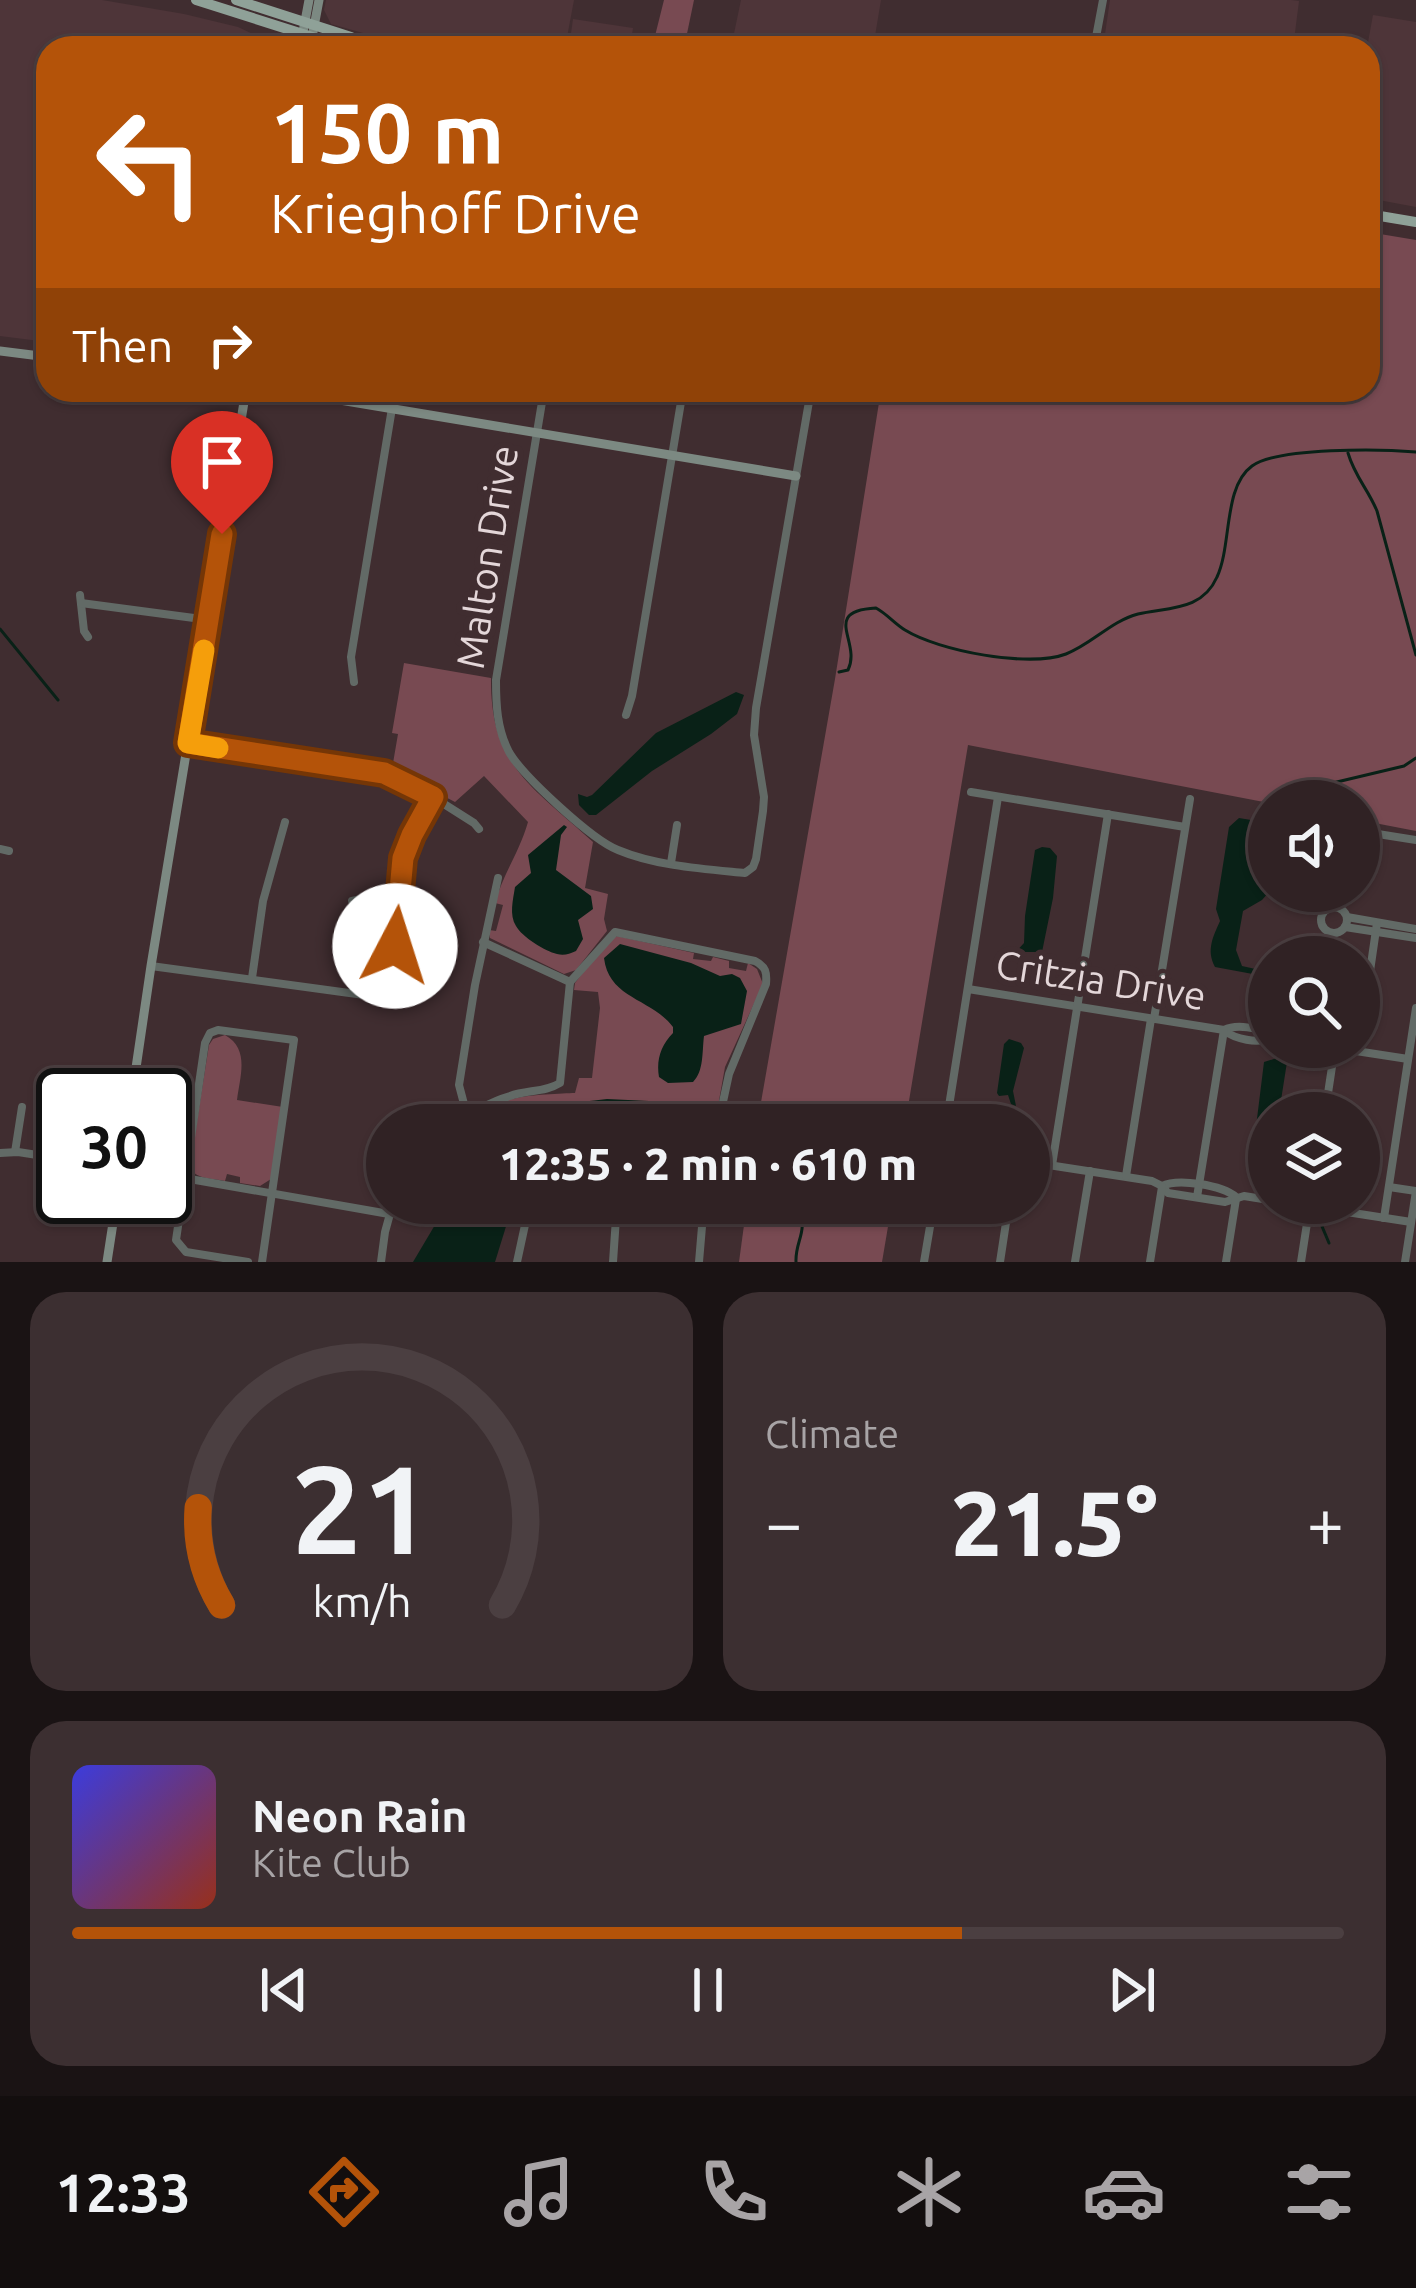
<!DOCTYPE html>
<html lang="en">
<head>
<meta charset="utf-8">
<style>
  :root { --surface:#302224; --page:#3c2f31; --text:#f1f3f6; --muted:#a8a4a6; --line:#4b3f41; --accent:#b45309 }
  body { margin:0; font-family:Ubuntu,sans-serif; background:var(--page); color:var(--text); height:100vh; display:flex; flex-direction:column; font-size:45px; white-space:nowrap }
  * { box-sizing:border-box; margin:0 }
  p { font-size:39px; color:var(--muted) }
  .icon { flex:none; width:66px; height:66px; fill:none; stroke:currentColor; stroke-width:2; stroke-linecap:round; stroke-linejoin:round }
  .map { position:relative; height:1262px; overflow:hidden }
  .side { display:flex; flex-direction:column; gap:30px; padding:30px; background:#1a1314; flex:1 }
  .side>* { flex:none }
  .banner { position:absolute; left:36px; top:36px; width:1344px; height:366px; border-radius:36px; box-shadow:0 3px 9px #0004,0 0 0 3px var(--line); background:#b45309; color:#fff; overflow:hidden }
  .buttons { position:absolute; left:1248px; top:780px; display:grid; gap:24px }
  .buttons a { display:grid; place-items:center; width:132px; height:132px; border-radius:50%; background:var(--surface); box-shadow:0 3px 9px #0004,0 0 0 3px var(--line); font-size:60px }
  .speed { position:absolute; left:36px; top:1068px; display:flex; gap:24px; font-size:60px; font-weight:700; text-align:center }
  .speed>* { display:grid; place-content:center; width:156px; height:156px; border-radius:50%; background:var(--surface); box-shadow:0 3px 9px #0004,0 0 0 3px var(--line); line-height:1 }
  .speed .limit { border:6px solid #111; border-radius:18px; background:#fff; color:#111 }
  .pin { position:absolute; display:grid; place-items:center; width:102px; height:102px; color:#fff; margin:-123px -51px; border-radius:50% 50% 50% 0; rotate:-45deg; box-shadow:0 0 12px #0007 }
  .pin .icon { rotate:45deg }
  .me { position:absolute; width:132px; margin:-66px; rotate:5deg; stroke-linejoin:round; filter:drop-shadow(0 0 9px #0008) }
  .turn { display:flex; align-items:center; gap:42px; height:252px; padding:0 36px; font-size:54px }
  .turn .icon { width:156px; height:156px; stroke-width:2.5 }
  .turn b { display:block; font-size:84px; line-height:102px }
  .then { display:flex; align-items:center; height:114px; padding:0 36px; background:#0003; gap:24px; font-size:45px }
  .big { font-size:90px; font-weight:800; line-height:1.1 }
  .side .card { flex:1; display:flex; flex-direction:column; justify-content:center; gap:18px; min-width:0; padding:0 42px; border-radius:36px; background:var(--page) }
  .side .dial { align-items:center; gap:0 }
  .dial svg { height:312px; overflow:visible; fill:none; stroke:var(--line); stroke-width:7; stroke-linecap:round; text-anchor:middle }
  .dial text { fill:var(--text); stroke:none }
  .song { display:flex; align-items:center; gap:36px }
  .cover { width:144px; height:144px; border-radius:18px; background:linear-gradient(135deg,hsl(240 70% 55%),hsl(10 70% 35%)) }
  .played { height:12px; border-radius:6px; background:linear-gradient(90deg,var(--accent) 70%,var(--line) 70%) }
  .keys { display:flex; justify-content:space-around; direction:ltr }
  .heat { display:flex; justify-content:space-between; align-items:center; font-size:66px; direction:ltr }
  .side .tiles { flex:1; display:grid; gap:30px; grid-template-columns:1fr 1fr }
  .card:last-child { grid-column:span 2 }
  .trip { position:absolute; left:366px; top:1104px; width:684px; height:120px; border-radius:60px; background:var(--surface); box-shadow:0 3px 9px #0004,0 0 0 3px var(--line); font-weight:800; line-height:120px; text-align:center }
  .tab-bar { display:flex; height:192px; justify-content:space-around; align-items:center; background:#130e0e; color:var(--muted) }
  .tab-bar .icon { width:84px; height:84px }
  .tab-bar .on { color:var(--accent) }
  .tab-bar b { font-size:54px; color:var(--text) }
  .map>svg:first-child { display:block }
  .built { fill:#4e3539 }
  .green { fill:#784a52 }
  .water { fill:#092117 }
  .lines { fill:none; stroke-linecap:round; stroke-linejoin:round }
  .stream { stroke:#092117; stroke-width:3 }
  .street { stroke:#626a66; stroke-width:8 }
  .secondary { stroke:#7c8982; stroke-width:9 }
  .primary { stroke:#8fa198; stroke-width:10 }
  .route-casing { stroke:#753606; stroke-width:30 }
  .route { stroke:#b45309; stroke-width:21 }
  .slow { stroke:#f59e0b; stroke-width:21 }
  .labels { text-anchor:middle; stroke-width:12; stroke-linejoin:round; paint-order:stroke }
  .street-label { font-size:39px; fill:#e4d7d9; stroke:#402d30 }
</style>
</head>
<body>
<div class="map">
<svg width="1416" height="1262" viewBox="0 0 1416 1262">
  <rect width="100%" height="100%" fill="#402d30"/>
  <g class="built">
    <path d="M 0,0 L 102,0 L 184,14 L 238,27 L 283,48 L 48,48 L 48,342 L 0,336 Z"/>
    <path d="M 326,0 L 574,0 L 565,48 L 443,48 L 363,33 L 331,24 L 324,10 Z"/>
    <path d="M 741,0 L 881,0 L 873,48 L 731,48 Z"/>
    <path d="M 1110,0 L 1291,0 L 1299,1 L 1293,48 L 1103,48 Z"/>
    <path d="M 1373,15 L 1416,22 L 1416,207 L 1368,198 L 1367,48 Z"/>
    <path d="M 573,19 L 633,28 L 630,48 L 569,48 Z"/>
  </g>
  <g class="green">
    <path d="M 664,0 L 694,0 L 684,48 L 652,48 Z"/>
    <path d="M 1368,232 L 1416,240 L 1416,831 L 1359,820 L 1359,801 L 1269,803 L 968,745 L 905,1125 L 757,1125 L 835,679 L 881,390 L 1368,390 Z"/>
    <path d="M 404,663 L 491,678 C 490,766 533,787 593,842 L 585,888 L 608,894 L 604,919 L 607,931 L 576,970 L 564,974 L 490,938 L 489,930 L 496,931 L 503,905 L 495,903 C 503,874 520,851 528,822 L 484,776 L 455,802 L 392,769 L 398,734 L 392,733 Z"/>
    <path d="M 617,936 L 694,953 L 693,959 L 711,961 L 713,957 L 729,961 L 729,968 L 746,971 L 748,963 L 757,969 L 763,984 L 725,1067 L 718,1106 L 689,1102 L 685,1125 L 484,1125 C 484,1122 482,1118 484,1115 C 492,1094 556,1094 575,1093 L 579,1078 L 592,1078 L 600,1008 L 598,992 L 574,990 L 575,983 L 608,940 Z"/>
    <path d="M 225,1035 C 250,1049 240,1076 237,1100 L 283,1107 L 271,1179 L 260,1186 L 240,1183 L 240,1177 L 227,1174 L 225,1181 C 212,1178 193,1180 190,1165 L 209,1045 L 213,1039 Z"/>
    <path d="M 747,1203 L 892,1203 L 882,1262 L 739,1262 Z"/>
  </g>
  <g class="water">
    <path d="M 736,692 L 744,695 L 737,714 L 711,734 L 652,771 L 596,815 L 589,815 L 579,805 L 578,794 L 587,797 L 592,795 L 656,733 Z"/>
    <path d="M 1239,818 L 1269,823 L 1270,891 L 1262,900 L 1243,911 L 1236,950 L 1242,966 L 1269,972 L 1269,977 L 1215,967 C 1206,950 1213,937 1220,921 L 1216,909 L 1229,827 Z"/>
    <path d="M 564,825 L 567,827 L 561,835 L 556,870 L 591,896 L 593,909 L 578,920 L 583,939 L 576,951 C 569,954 564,956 557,954 C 545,951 522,937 516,926 C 509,915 513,900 515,887 L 531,873 L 528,855 Z"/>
    <path d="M 1042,847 L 1050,848 L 1057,856 L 1053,898 L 1042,952 L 1022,952 L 1016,957 L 1013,955 L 1024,943 L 1025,916 L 1035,850 Z"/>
    <path d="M 620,944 L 691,963 L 720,976 L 732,974 L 740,978 L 747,991 L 741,1024 L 704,1036 C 702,1052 704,1071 693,1082 L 668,1083 L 659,1077 C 656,1060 661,1045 673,1033 L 673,1027 C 651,998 609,999 604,958 Z"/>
    <path d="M 1009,1039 L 1021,1043 L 1024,1048 L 1013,1091 L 1016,1106 L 1011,1104 L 1008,1095 L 999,1096 L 997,1093 L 1004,1044 Z"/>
    <path d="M 1280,1057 L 1287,1062 L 1279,1113 L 1269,1113 L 1269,1149 L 1263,1143 L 1254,1143 L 1264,1062 Z"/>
    <path d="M 607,1099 L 670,1102 L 671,1125 L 496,1125 L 508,1111 C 541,1103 573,1104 607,1099 Z"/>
    <path d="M 448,1203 L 505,1203 L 508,1220 L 495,1262 L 413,1262 Z"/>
  </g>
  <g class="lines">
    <g class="stream">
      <path d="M 1348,453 C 1355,477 1368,489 1377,511 L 1416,655"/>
      <path d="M 0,629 L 58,700"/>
      <path d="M 839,672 L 848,670 C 862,642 820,611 876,608 C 887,614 895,624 905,630 C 939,651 1029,668 1066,654 C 1092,644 1111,621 1138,614 C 1169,607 1202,611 1217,577 C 1232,545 1223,487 1252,466 C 1278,447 1382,449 1416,452"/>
      <path d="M 1309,801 L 1320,786 L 1404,766 L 1416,758"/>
      <path d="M 788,1203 L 798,1208 C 809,1232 795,1240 796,1262"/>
      <path d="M 1321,1224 L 1329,1243"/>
    </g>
    <g class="street">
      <path d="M 1094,48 L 1103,0"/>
      <path d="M 544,390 L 496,680 C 496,705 497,729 509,752 C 523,776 592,840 618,850 C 656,866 704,869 745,873 L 753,867 L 756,859 L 763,811 L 764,797 L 754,735 L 756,708 L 811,390"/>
      <path d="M 80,595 L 84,631 L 88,637"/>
      <path d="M 81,603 L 209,620"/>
      <path d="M 354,682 L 351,657 L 395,390"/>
      <path d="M 626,715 L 632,696 L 683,390"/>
      <path d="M 188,743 L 384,773 L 433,797 L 474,823 L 479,829"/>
      <path d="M 971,792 L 1185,827"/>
      <path d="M 1359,831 L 1416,840"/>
      <path d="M 0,849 L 9,851"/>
      <path d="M 671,863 L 677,825"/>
      <path d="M 1321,891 L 1326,910"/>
      <path d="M 352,901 L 370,897 L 398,899"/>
      <circle cx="1334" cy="920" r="13"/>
      <path d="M 1347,917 L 1416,929"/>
      <path d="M 1345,927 L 1416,938"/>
      <path d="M 483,942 L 570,982"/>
      <path d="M 151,966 L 386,998 L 392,991 L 403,858 L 412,835 L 433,797"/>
      <path d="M 252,978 L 263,901 L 285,822"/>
      <path d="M 570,982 L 615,932 L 755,961 C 766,967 767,972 766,984 L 729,1074 L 718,1125"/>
      <path d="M 968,989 L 1224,1030 C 1236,1024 1259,1027 1269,1036"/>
      <path d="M 1359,989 L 1369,978 L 1377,923"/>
      <path d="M 1154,1019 L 1190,799"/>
      <path d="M 1225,1031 C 1235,1039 1258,1044 1269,1038"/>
      <path d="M 1330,1047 L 1408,1059"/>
      <path d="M 1325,1113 L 1335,1047"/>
      <path d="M 454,1125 C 472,1113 489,1102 510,1096 C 527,1090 546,1092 560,1083 L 570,982"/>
      <path d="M 477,1125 L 464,1104 L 459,1085 L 475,985 L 498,878"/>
      <path d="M 946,1125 L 998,797"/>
      <path d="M 15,1152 L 22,1107"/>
      <path d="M 0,1153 L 18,1152 L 63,1159"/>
      <path d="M 1029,1162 L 1152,1181 L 1162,1186 L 1168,1193 L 1225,1202 L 1244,1196 L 1269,1200"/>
      <path d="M 1052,1165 L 1108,814"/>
      <path d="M 165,1172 L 179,1174 L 184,1178 L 389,1214"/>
      <path d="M 1126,1176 L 1151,1019"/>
      <path d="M 165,1179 L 177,1181 L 182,1179"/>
      <path d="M 1162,1186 C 1178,1178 1222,1185 1236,1197"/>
      <path d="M 1389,1187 L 1416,1191"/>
      <path d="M 1197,1197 L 1224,1030"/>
      <path d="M 681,1203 L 704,1206"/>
      <path d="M 1289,1203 L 1411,1222"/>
      <path d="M 1384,1218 L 1416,1008"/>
      <path d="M 248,1262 L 186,1252 L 176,1240 L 205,1043 L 210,1033 L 218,1030 L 294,1040 L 262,1262"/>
      <path d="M 381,1262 L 385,1232 L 393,1203"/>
      <path d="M 517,1262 L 525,1225 L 521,1203"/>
      <path d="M 613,1262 L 617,1203"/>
      <path d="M 699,1262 L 704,1203"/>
      <path d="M 924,1262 L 934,1203"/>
      <path d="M 1000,1262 L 1009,1203"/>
      <path d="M 1075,1262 L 1090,1171"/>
      <path d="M 1150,1262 L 1162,1187"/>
      <path d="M 1226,1262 L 1236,1199"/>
      <path d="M 1301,1262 L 1310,1204"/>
      <path d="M 1405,1262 L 1416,1191"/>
    </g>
    <g class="secondary">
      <path d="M 300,48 L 309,0"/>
      <path d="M 310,48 L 319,0"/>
      <path d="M 0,351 L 48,357"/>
      <path d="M 280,390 L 796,476"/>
      <path d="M 132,1095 L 151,966 L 246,390"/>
      <path d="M 107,1262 L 117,1197"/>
    </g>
    <g class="primary">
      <path d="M 196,0 L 347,48"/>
      <path d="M 236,0 L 351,37 L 367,47"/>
      <path d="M 1368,214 L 1416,222"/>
    </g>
  </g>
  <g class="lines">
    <defs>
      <path id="route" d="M 222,534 L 188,743 L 384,773 L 433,797 L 412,835 L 403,858 L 395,946"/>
    </defs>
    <use href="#route" class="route-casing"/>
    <use href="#route" class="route"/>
    <path class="slow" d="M 204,650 L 188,743 L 218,748"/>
  </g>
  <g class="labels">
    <g class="street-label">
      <text transform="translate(487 557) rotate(-81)" y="14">Malton Drive</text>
      <text transform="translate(1101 980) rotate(9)" y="14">Critzia Drive</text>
    </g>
  </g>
</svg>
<div class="buttons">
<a><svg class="icon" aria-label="sound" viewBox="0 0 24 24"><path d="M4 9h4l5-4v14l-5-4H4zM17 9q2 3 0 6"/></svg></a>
<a><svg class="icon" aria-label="search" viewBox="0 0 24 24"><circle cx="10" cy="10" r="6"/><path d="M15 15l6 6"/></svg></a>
<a><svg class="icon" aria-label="layers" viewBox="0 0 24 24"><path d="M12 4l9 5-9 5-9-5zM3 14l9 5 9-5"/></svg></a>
</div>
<div class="speed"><div class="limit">30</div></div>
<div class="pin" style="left:222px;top:534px;background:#d93025"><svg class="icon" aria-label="arrive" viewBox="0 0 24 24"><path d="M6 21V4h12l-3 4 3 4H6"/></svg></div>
<svg class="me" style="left:395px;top:946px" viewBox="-20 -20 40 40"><circle r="19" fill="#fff"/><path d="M0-13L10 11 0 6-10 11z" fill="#b45309"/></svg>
<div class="trip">12:35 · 2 min · 610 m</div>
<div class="banner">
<div class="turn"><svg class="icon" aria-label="left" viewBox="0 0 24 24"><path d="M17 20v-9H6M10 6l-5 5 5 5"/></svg><div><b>150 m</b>Krieghoff Drive</div></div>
<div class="then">Then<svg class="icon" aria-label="right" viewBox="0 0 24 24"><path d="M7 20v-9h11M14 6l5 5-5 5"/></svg></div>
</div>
</div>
<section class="side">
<div class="tiles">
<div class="card dial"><svg viewBox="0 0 100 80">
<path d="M14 69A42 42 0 1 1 86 69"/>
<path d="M14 69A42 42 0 0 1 8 44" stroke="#b45309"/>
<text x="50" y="56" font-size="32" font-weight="700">21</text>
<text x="50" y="72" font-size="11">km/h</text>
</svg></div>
<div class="card"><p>Climate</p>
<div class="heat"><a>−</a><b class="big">21.5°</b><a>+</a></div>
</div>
<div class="card">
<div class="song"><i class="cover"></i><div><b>Neon Rain</b><p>Kite Club</p></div></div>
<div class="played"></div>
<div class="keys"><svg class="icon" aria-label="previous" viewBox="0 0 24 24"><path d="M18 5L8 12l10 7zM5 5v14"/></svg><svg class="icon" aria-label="pause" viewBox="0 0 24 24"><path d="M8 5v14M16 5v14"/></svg><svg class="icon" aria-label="next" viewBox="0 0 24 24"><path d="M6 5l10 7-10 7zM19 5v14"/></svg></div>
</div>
</div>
</section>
<nav class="tab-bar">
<b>12:33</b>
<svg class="icon on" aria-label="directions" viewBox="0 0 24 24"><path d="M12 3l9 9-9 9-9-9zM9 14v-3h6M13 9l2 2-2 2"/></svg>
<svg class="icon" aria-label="music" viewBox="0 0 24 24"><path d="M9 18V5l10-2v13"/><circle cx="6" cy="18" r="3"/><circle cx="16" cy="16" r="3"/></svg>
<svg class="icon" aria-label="phone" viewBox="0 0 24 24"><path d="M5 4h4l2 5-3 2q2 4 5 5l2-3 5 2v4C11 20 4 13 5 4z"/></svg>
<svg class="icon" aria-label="climate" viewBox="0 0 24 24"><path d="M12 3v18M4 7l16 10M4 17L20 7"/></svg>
<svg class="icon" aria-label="car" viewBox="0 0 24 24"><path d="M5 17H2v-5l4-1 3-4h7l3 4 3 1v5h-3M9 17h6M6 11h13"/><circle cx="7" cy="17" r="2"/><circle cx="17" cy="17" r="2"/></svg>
<svg class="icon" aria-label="filters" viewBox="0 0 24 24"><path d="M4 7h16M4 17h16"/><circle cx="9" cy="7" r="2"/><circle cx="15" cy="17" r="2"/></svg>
</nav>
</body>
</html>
